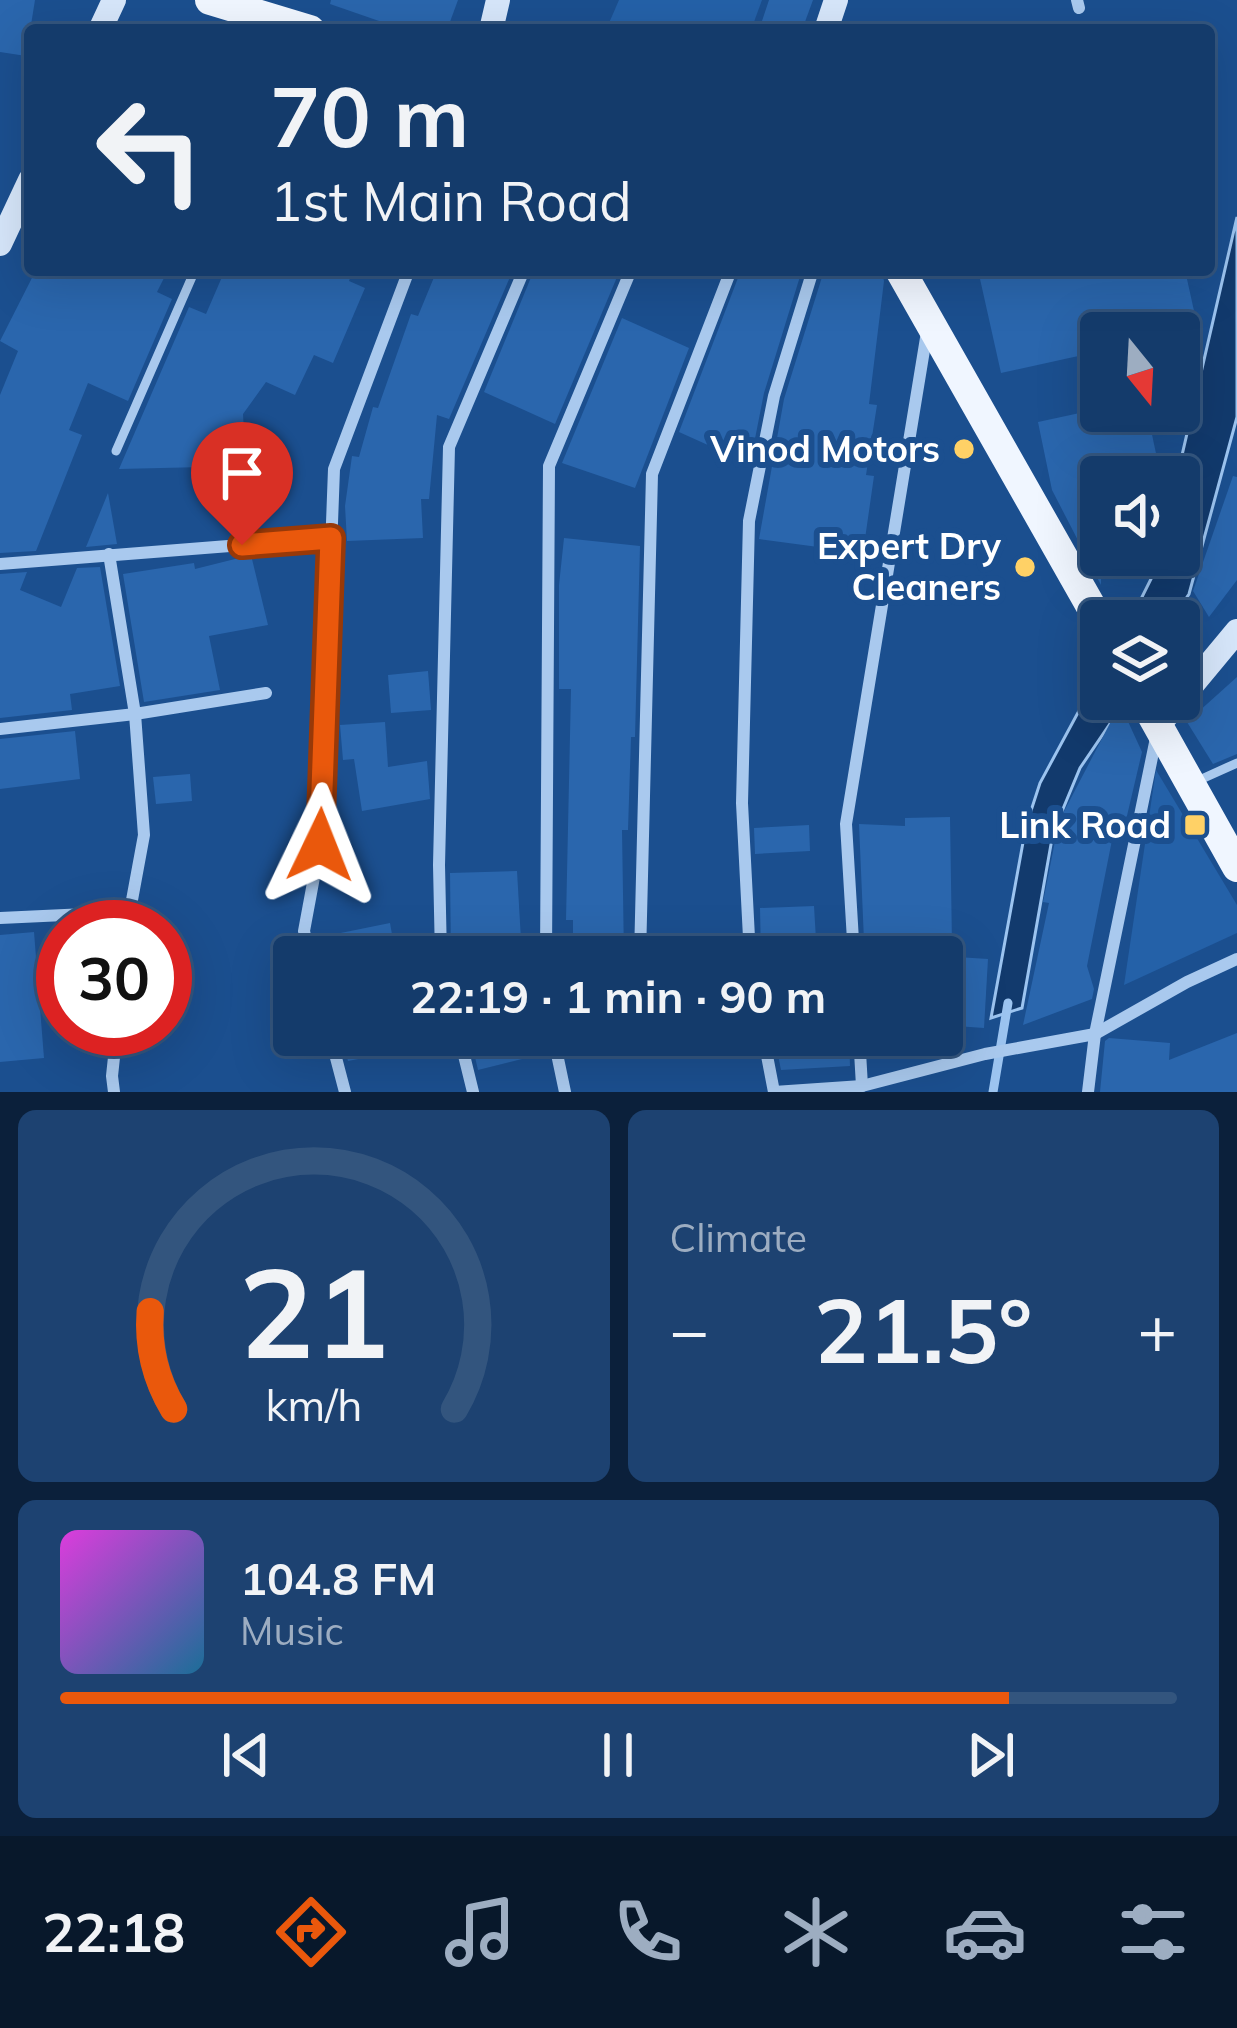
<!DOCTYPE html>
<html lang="en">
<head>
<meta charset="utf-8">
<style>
  :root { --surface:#143b6b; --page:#1d4271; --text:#f1f3f6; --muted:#9dadc1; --line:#33557e; --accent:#ea580c }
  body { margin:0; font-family:Mulish,sans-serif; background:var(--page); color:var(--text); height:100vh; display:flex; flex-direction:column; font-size:45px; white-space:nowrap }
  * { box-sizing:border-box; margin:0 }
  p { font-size:39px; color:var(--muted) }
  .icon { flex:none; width:66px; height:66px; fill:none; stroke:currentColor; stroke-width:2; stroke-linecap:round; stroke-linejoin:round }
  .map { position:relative; height:1092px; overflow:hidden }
  .panel { display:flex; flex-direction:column; gap:18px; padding:18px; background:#0b203b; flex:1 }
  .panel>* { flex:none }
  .hud { position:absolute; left:24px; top:24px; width:1191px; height:252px; border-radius:12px; box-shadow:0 12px 48px #0002,0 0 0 3px var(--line); background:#143b6b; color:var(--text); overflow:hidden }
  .needle { width:78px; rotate:162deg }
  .tools { position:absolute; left:1080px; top:312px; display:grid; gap:24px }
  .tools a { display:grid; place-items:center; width:120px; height:120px; border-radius:12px; background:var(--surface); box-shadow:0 12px 48px #0002,0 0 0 3px var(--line); font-size:60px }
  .speed { position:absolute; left:36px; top:900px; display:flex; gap:24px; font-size:60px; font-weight:700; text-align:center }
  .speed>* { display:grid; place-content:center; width:156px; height:156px; border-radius:50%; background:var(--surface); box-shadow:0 12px 48px #0002,0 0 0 3px var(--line); line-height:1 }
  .speed .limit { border:18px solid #d22; background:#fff; color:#111 }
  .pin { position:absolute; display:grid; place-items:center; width:102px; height:102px; color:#fff; margin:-123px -51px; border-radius:50% 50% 50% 0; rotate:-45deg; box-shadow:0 0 12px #0007 }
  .pin .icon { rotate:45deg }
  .me { position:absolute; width:132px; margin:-66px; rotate:2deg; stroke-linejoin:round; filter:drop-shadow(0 0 9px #0008) }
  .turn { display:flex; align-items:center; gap:42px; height:252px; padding:0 48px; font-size:54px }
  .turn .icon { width:156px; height:156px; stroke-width:2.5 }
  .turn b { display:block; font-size:84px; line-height:102px }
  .big { font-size:90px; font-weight:700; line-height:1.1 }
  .panel .card { flex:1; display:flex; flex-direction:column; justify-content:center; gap:18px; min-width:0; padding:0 42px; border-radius:18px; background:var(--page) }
  .panel .dial { align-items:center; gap:0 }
  .dial svg { height:312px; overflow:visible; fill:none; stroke:var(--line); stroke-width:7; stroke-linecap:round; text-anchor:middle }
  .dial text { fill:var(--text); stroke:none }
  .song { display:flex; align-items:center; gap:36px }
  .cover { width:144px; height:144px; border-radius:18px; background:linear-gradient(135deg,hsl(300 70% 55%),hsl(200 70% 35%)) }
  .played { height:12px; border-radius:6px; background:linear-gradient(90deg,var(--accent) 85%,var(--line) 85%) }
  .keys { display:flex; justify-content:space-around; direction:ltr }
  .heat { display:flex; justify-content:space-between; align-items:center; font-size:66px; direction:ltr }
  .panel .tiles { flex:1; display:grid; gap:18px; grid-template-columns:1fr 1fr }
  .card:last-child { grid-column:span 2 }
  .trip { position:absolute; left:273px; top:936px; width:690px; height:120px; border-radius:12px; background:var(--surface); box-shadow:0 12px 48px #0002,0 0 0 3px var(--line); font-weight:700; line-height:120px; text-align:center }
  .tabs { display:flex; height:192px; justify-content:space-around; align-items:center; background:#08182b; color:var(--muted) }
  .tabs .icon { width:84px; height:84px }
  .tabs .current { color:var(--accent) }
  .tabs b { font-size:54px; color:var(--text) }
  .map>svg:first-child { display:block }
  .green { fill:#2461a8 }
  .water { fill:#123a6d; stroke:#9cc4f0; stroke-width:3 }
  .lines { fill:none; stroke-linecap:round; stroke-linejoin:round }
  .stream { stroke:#9cc4f0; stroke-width:9 }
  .building { fill:#2a66ad }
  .lane { stroke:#a9c9ee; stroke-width:9 }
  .street { stroke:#a9c9ee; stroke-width:12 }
  .secondary { stroke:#d6e6fa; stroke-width:24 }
  .primary { stroke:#f0f6ff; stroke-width:30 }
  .route-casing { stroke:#983908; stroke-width:30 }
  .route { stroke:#ea580c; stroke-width:21 }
  .poi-dot { fill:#ffd166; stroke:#1b4f8f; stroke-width:4.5 }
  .labels { text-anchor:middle; stroke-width:12; stroke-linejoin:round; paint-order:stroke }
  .poi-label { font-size:36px; font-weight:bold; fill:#fff; stroke:#1b4f8f; text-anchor:end }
</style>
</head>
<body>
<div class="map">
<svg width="1237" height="1092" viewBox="0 0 1237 1092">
  <rect width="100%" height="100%" fill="#1b4f8f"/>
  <g class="green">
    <path d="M 619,0 L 762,0 L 751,30 L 606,30 Z"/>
    <path d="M 1156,770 L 1237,905 L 1237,933 L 1124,985 Z"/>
  </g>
  <g class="water">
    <path d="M 1237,217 L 1237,417 L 1189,594 L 1171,621 L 1130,621 L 1155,571 L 1159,555 L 1179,555 L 1177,477 Z"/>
    <path d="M 1101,670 L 1101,699 L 1119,699 L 1122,706 L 1080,768 L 1053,833 L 1022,1008 L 991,1018 L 1026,826 L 1040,783 Z"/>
  </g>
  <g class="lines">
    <path class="stream" d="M 993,1092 L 1008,1003"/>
  </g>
  <g class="building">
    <path d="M 0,0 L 35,0 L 26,56 L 0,52 Z"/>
    <path d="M 331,0 L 458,0 L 447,30 L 405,30 L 330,4 Z"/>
    <path d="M 769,0 L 813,0 L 802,30 L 759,30 Z"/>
    <path d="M 36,270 L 168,270 L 157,292 L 172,299 L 128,401 L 88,383 L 69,430 L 82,435 L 36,551 L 0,553 L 0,395 L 18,351 L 0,341 Z"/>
    <path d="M 225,270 L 353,270 L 349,281 L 365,288 L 333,363 L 314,355 L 295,395 L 266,382 L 243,414 L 246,466 L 119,469 L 189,307 L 206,314 Z"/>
    <path d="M 437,270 L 513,270 L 449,419 L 437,415 L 429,499 L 421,499 L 423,538 L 347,541 L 345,506 L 352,456 L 359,457 L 373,407 L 378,408 L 411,314 L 418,316 Z"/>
    <path d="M 534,270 L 620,270 L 555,424 L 484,392 Z"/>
    <path d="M 741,270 L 802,270 L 764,393 L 750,464 L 679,432 Z"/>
    <path d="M 829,270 L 881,270 L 884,281 L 869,404 L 877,405 L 866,475 L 874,476 L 863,553 L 759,539 L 784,399 L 822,277 L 825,279 Z"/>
    <path d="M 978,270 L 1185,270 L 1198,329 L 1179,333 L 1101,333 L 1101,351 L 1001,373 Z"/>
    <path d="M 622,318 L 689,348 L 635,488 L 562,463 Z"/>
    <path d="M 1089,411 L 1147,411 L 1161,477 L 1101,477 L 1101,585 L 1052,490 L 1038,422 Z"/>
    <path d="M 1233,476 L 1237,477 L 1237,580 L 1209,617 L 1193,591 Z"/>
    <path d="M 108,493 L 117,544 L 86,547 Z"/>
    <path d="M 564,538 L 640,546 L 635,737 L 631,737 L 628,830 L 622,830 L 624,957 L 573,957 L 573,920 L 566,920 L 571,689 L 559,689 L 559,585 Z"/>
    <path d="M 251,555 L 268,625 L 209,636 L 220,690 L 144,702 L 123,574 L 194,563 L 195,569 Z"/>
    <path d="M 100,567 L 120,686 L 70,694 L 72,710 L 0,718 L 0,574 L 27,572 L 20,590 L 61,607 L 77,568 Z"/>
    <path d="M 428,671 L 431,710 L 391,713 L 388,675 Z"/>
    <path d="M 1237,677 L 1237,754 L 1213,764 L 1187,722 Z"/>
    <path d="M 1120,704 L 1142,752 L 1122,837 L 1113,835 L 1087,966 L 1094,989 L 1092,999 L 1023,1025 L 1049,903 L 1043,902 L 1059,821 Z"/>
    <path d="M 385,722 L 388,767 L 427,761 L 430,799 L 362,811 L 354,759 L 343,760 L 340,725 Z"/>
    <path d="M 75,731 L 80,779 L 0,789 L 0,739 Z"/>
    <path d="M 190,774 L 192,801 L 156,804 L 153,777 Z"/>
    <path d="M 950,817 L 952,945 L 916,942 L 916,934 L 864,941 L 859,824 L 905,826 L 905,818 Z"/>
    <path d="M 809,825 L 810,851 L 755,854 L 754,828 Z"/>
    <path d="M 517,871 L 522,957 L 451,957 L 450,873 Z"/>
    <path d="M 814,906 L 817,957 L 761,957 L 760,908 Z"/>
    <path d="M 390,923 L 396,957 L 320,957 L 316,938 Z"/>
    <path d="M 34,932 L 44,1058 L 0,1062 L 0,935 Z"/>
    <path d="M 942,956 L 988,959 L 984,1028 L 942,1025 Z"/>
    <path d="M 1237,1033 L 1237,1092 L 1100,1092 L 1105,1041 L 1109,1038 L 1170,1043 L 1169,1060 Z"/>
    <path d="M 341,1035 L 418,1035 L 419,1047 L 348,1061 Z"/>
    <path d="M 470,1035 L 528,1035 L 530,1057 L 478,1070 Z"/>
    <path d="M 774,1035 L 849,1035 L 850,1066 L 781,1070 Z"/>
  </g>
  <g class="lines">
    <g class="lane">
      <path d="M 116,451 L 195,270"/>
      <path d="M 1195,782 L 1237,763"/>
    </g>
    <g class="street">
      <path d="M 1077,0 L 1079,8"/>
      <path d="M 109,554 L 135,714 L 144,835 L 127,927"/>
      <path d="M 0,564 L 331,538"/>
      <path d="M 0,729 L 135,714 L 266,693"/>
      <path d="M 0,918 L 129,912"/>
      <path d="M 310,957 L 304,931 L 320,845 L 334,469 L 409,270"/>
      <path d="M 441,957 L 439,865 L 449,447 L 524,270"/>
      <path d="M 546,957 L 549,466 L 631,270"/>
      <path d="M 640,957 L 652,474 L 731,270"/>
      <path d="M 750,957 L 742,803 L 749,521 L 774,396 L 813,270"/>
      <path d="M 854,957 L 846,824 L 927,332"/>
      <path d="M 330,1035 L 345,1092"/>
      <path d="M 459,1035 L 473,1092"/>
      <path d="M 553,1035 L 565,1092"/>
      <path d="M 763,1035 L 774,1092"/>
      <path d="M 859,1035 L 862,1086"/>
      <path d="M 114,1092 L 112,1076 L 117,1029"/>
      <path d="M 774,1092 L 862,1086 L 985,1054 L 1095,1034 L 1187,982 L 1237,959"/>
      <path d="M 1088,1092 L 1095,1034 L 1157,733"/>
    </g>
    <g class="secondary">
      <path d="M 100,30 L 114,0"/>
      <path d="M 491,30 L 498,0"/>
      <path d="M 826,30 L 836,0"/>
      <path d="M 0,244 L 30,180"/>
      <path d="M 1158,726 L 1237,631"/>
    </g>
    <g class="primary">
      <path d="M 210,0 L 310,30"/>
      <path d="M 900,270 L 1101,624"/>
      <path d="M 1143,699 L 1237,867"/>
    </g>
  </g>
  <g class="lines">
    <defs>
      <path id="route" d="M 242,545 L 331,538 L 320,845"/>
    </defs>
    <use href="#route" class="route-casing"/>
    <use href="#route" class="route"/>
  </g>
  <g class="poi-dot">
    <circle cx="964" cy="449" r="12"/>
    <circle cx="1025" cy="567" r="12"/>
    <rect x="1183" y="813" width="24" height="24" rx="6"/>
  </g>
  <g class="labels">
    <g class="poi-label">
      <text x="940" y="462">Vinod Motors</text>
      <text x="1001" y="559">Expert Dry<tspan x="1001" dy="41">Cleaners</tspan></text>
      <text x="1171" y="838">Link Road</text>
    </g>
  </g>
</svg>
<div class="tools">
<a><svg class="needle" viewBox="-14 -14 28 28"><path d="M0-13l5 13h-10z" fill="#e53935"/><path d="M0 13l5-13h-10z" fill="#9dadc1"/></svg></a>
<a><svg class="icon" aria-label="sound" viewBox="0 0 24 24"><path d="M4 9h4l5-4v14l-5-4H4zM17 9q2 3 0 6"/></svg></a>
<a><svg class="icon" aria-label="layers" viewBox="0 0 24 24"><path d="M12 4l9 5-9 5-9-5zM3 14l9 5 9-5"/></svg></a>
</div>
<div class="speed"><div class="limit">30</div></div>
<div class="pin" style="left:242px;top:545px;background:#d93025"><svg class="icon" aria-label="arrive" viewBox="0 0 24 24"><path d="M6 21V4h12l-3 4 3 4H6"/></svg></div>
<svg class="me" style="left:320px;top:845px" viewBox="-20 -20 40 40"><path d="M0-17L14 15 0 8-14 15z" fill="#ea580c" stroke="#fff" stroke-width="4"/></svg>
<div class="trip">22:19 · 1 min · 90 m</div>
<div class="hud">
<div class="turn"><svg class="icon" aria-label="left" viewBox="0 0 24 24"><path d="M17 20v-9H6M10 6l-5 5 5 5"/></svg><div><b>70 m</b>1st Main Road</div></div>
</div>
</div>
<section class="panel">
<div class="tiles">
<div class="card dial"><svg viewBox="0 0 100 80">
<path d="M14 69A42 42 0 1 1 86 69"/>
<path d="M14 69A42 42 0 0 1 8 44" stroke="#ea580c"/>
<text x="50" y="56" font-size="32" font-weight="700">21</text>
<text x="50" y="72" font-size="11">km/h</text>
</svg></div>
<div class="card"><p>Climate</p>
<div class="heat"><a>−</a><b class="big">21.5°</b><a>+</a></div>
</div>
<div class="card">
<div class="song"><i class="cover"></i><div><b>104.8 FM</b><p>Music</p></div></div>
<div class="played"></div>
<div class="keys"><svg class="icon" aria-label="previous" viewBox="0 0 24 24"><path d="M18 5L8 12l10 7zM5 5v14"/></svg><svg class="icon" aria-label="pause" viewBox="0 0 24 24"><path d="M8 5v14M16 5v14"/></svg><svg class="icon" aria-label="next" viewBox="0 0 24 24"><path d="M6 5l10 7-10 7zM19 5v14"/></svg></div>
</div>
</div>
</section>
<nav class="tabs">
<b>22:18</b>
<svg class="icon current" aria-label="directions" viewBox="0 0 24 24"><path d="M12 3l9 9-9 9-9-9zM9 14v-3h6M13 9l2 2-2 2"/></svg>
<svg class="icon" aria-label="music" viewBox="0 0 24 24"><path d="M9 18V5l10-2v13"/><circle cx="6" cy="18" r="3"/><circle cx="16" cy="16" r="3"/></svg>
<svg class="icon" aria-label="phone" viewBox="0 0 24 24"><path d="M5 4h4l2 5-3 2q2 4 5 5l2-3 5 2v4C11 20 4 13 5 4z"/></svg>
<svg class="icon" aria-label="climate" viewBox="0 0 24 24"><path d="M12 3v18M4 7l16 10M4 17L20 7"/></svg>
<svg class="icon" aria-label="car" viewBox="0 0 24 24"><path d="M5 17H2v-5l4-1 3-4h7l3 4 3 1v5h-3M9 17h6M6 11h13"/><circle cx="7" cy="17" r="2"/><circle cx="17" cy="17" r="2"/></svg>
<svg class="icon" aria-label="filters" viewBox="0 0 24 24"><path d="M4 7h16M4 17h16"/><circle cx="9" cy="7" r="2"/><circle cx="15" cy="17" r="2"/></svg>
</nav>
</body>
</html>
